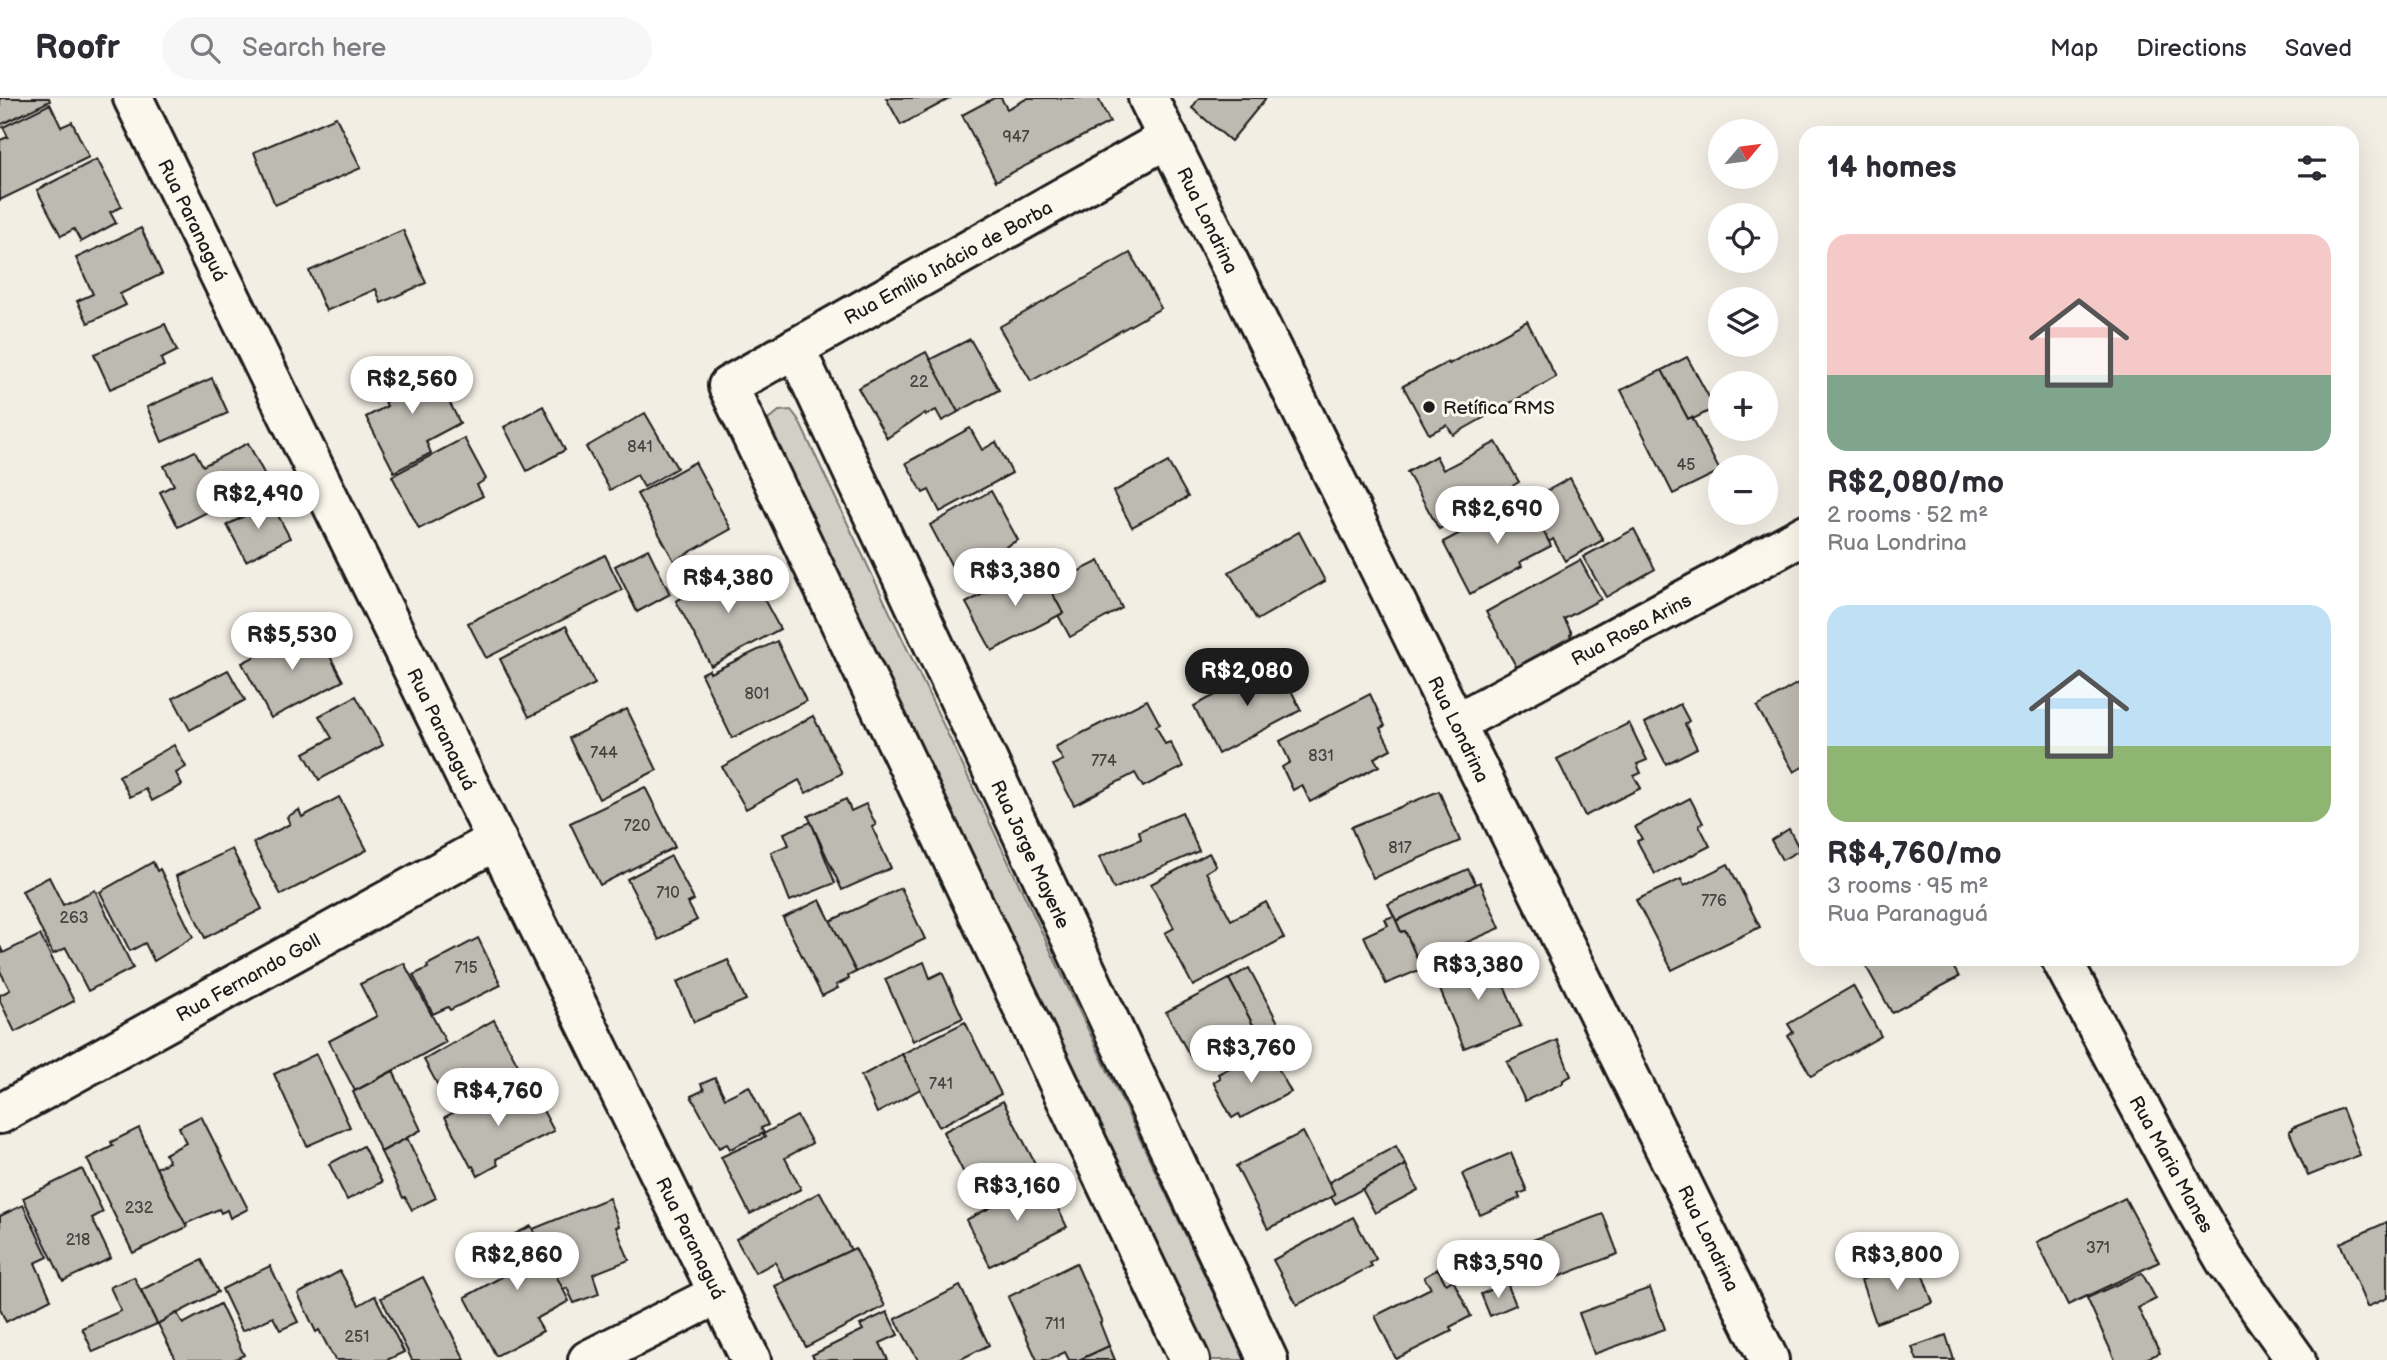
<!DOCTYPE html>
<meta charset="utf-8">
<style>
body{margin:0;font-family:"Balsamiq Sans",sans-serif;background:#f7f7f7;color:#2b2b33;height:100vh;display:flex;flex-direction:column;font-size:26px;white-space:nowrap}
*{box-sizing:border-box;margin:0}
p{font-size:23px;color:#7c7c81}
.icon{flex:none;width:38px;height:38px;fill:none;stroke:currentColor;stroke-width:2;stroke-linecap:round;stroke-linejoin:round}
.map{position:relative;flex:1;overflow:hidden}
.drawer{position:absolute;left:1799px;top:28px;width:560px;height:840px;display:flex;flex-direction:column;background:#fff;border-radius:21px;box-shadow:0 7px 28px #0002}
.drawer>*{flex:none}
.needle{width:46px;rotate:61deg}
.tools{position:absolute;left:1708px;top:21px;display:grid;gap:14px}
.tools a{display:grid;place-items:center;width:70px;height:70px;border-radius:50%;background:#fff;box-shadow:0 7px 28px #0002;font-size:35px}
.price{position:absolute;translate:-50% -60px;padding:0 16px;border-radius:24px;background:#fff;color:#222;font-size:23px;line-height:46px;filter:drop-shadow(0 2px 4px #0008)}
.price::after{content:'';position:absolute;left:50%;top:42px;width:21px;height:16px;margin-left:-10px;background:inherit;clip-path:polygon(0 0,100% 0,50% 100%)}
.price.current{background:#1c1c1c;color:#fff}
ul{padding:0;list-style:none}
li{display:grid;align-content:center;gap:14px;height:371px;padding:0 28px}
li span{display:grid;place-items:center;height:217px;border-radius:21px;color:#555}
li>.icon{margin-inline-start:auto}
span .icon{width:126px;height:126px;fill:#fffc;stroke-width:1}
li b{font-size:30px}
h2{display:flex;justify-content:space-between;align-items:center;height:84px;padding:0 28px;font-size:30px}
header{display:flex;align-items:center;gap:42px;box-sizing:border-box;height:98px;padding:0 35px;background:#fff;border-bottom:2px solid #e1e1e2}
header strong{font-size:33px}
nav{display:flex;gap:38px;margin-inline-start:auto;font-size:24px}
.search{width:490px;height:63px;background:#f7f7f7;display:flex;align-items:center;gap:18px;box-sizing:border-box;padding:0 24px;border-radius:38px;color:#7c7c81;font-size:26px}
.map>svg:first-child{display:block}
</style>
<header>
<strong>Roofr</strong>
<div class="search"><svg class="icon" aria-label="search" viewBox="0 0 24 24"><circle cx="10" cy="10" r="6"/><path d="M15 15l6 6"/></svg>Search here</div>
<nav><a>Map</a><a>Directions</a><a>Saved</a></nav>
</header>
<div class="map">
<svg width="2387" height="1262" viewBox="0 0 2387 1262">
<rect width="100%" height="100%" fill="#f2eee4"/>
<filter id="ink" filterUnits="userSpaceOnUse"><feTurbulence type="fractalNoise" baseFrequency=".0143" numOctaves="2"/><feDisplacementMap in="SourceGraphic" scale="14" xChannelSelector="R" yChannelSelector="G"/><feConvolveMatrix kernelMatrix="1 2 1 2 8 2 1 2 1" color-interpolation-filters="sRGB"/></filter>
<g filter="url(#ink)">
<path fill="#d2cfc6" stroke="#777671" stroke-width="2" d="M791,312L798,321L1245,1262H1211L769,331L768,322L779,313Z"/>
<g fill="#bdbab1" stroke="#1c1c1c" stroke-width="2">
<path d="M0,0H49L50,3L0,27Z"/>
<path d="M886,0H951L901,27Z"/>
<path d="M994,0H1001L1007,11L1028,0H1098L1110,24L996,83L962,17Z"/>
<path d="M1199,0H1266L1231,43L1192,10Z"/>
<path d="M50,6L61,29L72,24L89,59L0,102V42L8,39L3,29Z"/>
<path d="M336,19L361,70L275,107L254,54Z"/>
<path d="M97,61L122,109L110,114L116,125L81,144L74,131L61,138L37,92Z"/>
<path d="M141,130L162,176L120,196L126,207L88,225L77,203L93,196L76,160Z"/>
<path d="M403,132L426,185L381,205L376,191L326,213L309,173Z"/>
<path d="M1130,155L1161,210L1031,283L999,229Z"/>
<path d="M1527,223L1556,279L1453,337L1447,327L1429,336L1403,288L1448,264L1449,266Z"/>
<path d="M165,226L177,253L161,261L164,268L110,291L94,256Z"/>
<path d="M970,241L999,292L958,314L929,262Z"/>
<path d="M926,254L958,314L942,323L936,312L926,317L925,315L887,340L858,290Z"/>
<path d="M1687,259L1715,310L1693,321L1692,319L1688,321L1662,272Z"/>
<path d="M429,264L460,325L426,343L431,355L394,374L366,319L387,308L379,290Z"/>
<path d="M1662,272L1688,321L1692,319L1720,373L1673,396L1621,292Z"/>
<path d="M212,280L228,315L162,344L147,309Z"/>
<path d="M543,308L565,352L527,373L504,329Z"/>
<path d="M645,315L677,370L644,389L637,377L610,392L586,349Z"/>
<path d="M970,330L982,352L996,344L1012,375L940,414L929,392L923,395L906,365Z"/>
<path d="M464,340L486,381L477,387L483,398L419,431L392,378Z"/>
<path d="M1496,344L1519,384L1439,431L1407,374L1436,358L1443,372Z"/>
<path d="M248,345L268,383L178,429L160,394L174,387L164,368L195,353L203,368Z"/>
<path d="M695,364L731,431L674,463L637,396Z"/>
<path d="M1168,364L1188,399L1132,429L1113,394Z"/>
<path d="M1570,380L1603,442L1565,463L1553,441L1549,444L1527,404Z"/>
<path d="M991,393L1018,442L956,476L930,427Z"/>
<path d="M1526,400L1551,448L1520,464L1522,468L1470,496L1443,444Z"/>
<path d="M271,404L290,440L246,463L227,427Z"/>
<path d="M1634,431L1655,471L1606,499L1583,459Z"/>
<path d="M1299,434L1325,483L1257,522L1229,474Z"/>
<path d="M648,451L670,496L637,514L615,468Z"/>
<path d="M605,457L622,492L486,560L468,525Z"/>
<path d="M1580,462L1601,501L1564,521L1572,535L1570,537L1572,540L1517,570L1486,514Z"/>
<path d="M1099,463L1122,510L1070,539L1058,517L1063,515L1052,495L1067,486L1063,481Z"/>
<path d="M745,466L780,531L711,568L676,503Z"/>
<path d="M1037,467L1063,515L992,553L966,505Z"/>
<path d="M314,528L343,583L271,620L242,565Z"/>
<path d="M566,528L595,586L529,619L500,561Z"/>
<path d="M777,543L806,603L732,640L701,576L709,572L710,575Z"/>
<path d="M1277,565L1301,612L1218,656L1194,608Z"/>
<path d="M228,572L245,602L190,632L173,600Z"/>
<path d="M1798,585L1806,597V667L1794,674L1757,609Z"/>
<path d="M1370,596L1385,628L1380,630L1391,651L1374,660L1379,668L1310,704L1302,687L1293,692L1282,669L1290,664L1280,643Z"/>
<path d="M356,598L383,647L319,682L304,655L332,640L319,618Z"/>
<path d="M1147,602L1160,626L1156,628L1165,646L1170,644L1183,669L1143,689L1135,675L1074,707L1053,667L1063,662L1055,649Z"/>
<path d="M1680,606L1689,623L1685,626L1697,650L1666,666L1645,625Z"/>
<path d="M627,611L657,672L599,701L569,640Z"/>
<path d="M813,618L842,675L806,695L799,682L746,711L722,669Z"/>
<path d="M1629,625L1647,662L1637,666L1641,675L1634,678L1641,690L1585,718L1557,661Z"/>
<path d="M174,647L186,669L176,675L182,687L152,703L146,691L130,699L119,678Z"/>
<path d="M645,689L675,749L600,787L570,725Z"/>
<path d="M1439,693L1460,743L1373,780L1351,729Z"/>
<path d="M339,699L367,752L281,797L253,745L290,726L287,719L299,712L302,719Z"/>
<path d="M1690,700L1703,725L1699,727L1710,748L1655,776L1637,743L1642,741L1635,729Z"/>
<path d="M846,701L851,713L866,706L876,727L872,729L891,770L842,792L808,718Z"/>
<path d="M1182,714L1199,753L1114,791L1099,759L1141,741L1139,733Z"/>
<path d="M811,724L835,785L790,803L771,754L789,747L784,735Z"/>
<path d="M1789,731L1800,752L1782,762L1771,742Z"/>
<path d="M232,751L262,811L205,840L176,778Z"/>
<path d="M1209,755L1216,768L1206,774L1231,822L1266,804L1284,840L1193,888L1165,835L1174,830L1151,786Z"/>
<path d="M671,758L694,802L688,805L697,822L659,842L627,781Z"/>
<path d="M153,764L157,773L160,771L193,839L154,863L145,845L130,853L100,794Z"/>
<path d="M1728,766L1760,829L1672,872L1636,802L1681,781L1684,788Z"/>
<path d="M1468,771L1476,786L1396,823L1388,806Z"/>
<path d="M49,779L63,807L95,792L133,870L88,893L66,850L53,856L22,793Z"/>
<path d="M1480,784L1500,830L1419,865L1405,833L1401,834L1396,823Z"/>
<path d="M901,790L925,841L856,874L830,823Z"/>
<path d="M820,802L856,874L848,878L849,881L836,887L838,890L822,898L783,820Z"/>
<path d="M1394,818L1401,834L1405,833L1419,865L1422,864L1424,870L1386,886L1364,838L1388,827L1385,821Z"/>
<path d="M40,837L74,903L15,934L0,903V897L10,892L0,873V848L3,855Z"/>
<path d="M478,840L501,887L450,912L448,909L433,916L413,877L428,870L427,867Z"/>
<path d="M1492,858L1521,928L1464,950L1436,882Z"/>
<path d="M1862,861H1949L1959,879L1892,915Z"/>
<path d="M728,862L746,902L694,924L677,884Z"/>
<path d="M924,864L930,880L942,874L963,920L913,943L885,881Z"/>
<path d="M404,865L446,944L355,993L329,943L377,918L360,886Z"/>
<path d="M1249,870L1282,932L1252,948L1243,933L1253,927L1229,881Z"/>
<path d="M1229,881L1253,927L1191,960L1166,914Z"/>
<path d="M1853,888L1881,938L1811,978L1788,938L1793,934L1788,926Z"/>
<path d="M494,922L518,967L474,990L480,1000L453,1015L424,962Z"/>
<path d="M965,924L1001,996L939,1029L902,956Z"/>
<path d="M1557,942L1571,978L1563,982V985L1525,1003L1507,964Z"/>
<path d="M1267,950L1291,994L1241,1020L1239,1016L1232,1020L1213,984L1220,980L1218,976Z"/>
<path d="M316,956L350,1029L307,1048L274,976Z"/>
<path d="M902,956L920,991L877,1015L861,978Z"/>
<path d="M393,973L421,1032L381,1054L353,994Z"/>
<path d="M715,980L725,1000L749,988L768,1027L761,1030L764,1035L730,1051L727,1046L719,1050L691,998L704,992L701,986Z"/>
<path d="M529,986L554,1033L496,1061L498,1067L478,1078L473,1068L471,1069L445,1019L480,1000L486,1011Z"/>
<path d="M1003,1003L1041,1077L1006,1096L1001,1084L975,1097L943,1034Z"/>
<path d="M2342,1010L2360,1057L2308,1078L2289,1033L2292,1032V1030Z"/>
<path d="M201,1018L248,1111L230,1120L227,1112L221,1115L219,1111L185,1126L156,1070L169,1064L165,1056L186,1045L179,1029Z"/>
<path d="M797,1018L812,1045L785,1060L801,1091L750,1116L721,1059L765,1039L763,1036Z"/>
<path d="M139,1030L156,1070L187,1129L133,1155L87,1061L113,1048L111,1044Z"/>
<path d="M1303,1034L1335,1097L1268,1131L1236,1068Z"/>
<path d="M407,1040L436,1100L412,1112L405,1099L403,1100L381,1054Z"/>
<path d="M363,1048L382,1084L347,1102L329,1066Z"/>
<path d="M1396,1048L1406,1067L1335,1106L1331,1099L1335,1097L1329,1084Z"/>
<path d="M1511,1055L1527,1093L1518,1096L1520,1100L1480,1117L1462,1076Z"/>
<path d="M1406,1067L1418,1092L1375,1115L1362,1091Z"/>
<path d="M82,1071L103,1114L92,1120L111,1160L63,1183L23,1100Z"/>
<path d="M1044,1082L1067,1129L990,1168L966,1122Z"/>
<path d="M820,1094L851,1152L785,1183L775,1164L755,1175L736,1141Z"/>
<path d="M609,1100L619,1128L616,1129L629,1162L593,1176L599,1196L574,1205L567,1190L562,1191L533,1131Z"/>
<path d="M2125,1100L2159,1164L2068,1207L2037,1144Z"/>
<path d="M23,1107L48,1159L35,1165L51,1201L6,1224L0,1211V1118Z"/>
<path d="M1603,1116L1618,1156L1542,1185L1527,1144Z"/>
<path d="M1353,1119L1376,1161L1370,1165L1372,1168L1297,1207L1273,1162Z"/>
<path d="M2387,1124V1200L2367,1209L2340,1145Z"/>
<path d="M531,1128L569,1203L536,1221L543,1233L496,1258L465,1199L507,1176L502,1166L493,1171L482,1152Z"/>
<path d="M855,1150L885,1208L806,1249L775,1188Z"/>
<path d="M202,1162L218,1194L157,1226L141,1192Z"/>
<path d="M1917,1162L1933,1205L1876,1225L1861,1182Z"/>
<path d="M1076,1165L1102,1224L1100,1225L1109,1248L1079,1262H1069L1065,1254L1049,1262H1037L1008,1199Z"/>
<path d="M270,1168L298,1224L280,1232L273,1219L242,1233L222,1191Z"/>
<path d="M1438,1171L1446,1186L1453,1182L1471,1218L1450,1229L1452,1233L1396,1261L1375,1218L1431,1190L1424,1179Z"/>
<path d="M340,1173L359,1207L375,1198L404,1254L387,1262H335L319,1232L316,1234L298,1196Z"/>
<path d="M2142,1175L2156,1201L2138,1210L2160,1255L2143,1262H2115L2087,1200Z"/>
<path d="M134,1179L157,1226L93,1254L82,1230L121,1213L110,1189Z"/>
<path d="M423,1179L465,1262H412L381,1200Z"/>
<path d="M1507,1185L1516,1207L1490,1218L1481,1196Z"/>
<path d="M960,1188L989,1247L959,1262H918L895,1221Z"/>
<path d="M1650,1190L1665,1231L1594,1256L1579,1215Z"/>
<path d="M220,1206L244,1257L233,1262H176L158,1226L177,1215L183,1226Z"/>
<path d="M887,1214L898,1237L880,1245L888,1262H815L812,1257L863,1232L860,1227Z"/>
<path d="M1946,1237L1954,1262H1917L1912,1249Z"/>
<path d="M1109,1248L1115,1262H1079Z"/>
</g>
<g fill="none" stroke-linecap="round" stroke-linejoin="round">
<g stroke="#1c1c1c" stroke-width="44">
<g id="minor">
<path d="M133,0L751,1262"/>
<path d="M1148,0L1769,1262"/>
<path d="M1168,40L728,288L1190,1262"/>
<path d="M795,250L1268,1262"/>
<path d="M1456,625L1806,436"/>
<path d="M2061,861L2190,1102L2225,1162L2296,1262"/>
<path d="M0,1016L497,742"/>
<path d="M588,1262L718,1196"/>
</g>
</g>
<use href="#minor" stroke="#fbf7ec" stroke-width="38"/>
</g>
</g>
<circle fill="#1c1c1c" stroke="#fbf7ec" stroke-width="2.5" cx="1429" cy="309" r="7"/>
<g text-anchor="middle" stroke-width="6" stroke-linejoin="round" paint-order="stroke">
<g font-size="16" fill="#444441">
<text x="1016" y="44">947</text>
<text x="919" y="289">22</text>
<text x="640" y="354">841</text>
<text x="1686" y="372">45</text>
<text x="757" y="601">801</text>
<text x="604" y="660">744</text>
<text x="1321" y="663">831</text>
<text x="1104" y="668">774</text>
<text x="637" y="733">720</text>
<text x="1400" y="755">817</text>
<text x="668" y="800">710</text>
<text x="1714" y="808">776</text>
<text x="74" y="825">263</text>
<text x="466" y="875">715</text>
<text x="941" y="991">741</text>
<text x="139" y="1115">232</text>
<text x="78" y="1147">218</text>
<text x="2098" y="1155">371</text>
<text x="1055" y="1231">711</text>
<text x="357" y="1244">251</text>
</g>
<g font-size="19" fill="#1c1c1c" stroke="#fbf7ec">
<text transform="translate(193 122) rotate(64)" y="7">Rua Paranaguá</text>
<text transform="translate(1208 122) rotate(64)" y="7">Rua Londrina</text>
<text transform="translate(948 164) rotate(-29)" y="7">Rua Emílio Inácio de Borba</text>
<text transform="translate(1631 531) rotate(-28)" y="7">Rua Rosa Arins</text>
<text transform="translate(442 631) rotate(64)" y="7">Rua Paranaguá</text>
<text transform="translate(1459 631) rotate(64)" y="7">Rua Londrina</text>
<text transform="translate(1031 756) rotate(65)" y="7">Rua Jorge Mayerle</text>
<text transform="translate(248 879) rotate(-29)" y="7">Rua Fernando Goll</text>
<text transform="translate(2172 1066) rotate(61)" y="7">Rua Maria Manes</text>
<text transform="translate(691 1140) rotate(64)" y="7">Rua Paranaguá</text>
<text transform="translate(1709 1140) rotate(64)" y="7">Rua Londrina</text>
</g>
<g font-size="19" fill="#1c1c1c" stroke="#fbf7ec" text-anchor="start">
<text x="1443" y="316">Retífica RMS</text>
</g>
</g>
</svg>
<div class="tools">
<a><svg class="needle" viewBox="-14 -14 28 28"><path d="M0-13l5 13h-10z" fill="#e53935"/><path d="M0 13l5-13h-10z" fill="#7c7c81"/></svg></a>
<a><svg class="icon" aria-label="locate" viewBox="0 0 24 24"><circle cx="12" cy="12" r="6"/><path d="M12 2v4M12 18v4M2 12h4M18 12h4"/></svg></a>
<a><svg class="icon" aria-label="layers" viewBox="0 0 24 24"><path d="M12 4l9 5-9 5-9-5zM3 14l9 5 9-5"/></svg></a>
<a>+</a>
<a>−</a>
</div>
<b class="price" style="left:412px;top:318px">R$2,560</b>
<b class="price" style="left:258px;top:433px">R$2,490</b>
<b class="price" style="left:1497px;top:448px">R$2,690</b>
<b class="price" style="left:1015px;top:510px">R$3,380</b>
<b class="price" style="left:728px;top:517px">R$4,380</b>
<b class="price" style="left:292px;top:574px">R$5,530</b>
<b class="price current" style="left:1247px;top:610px">R$2,080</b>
<b class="price" style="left:1478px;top:904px">R$3,380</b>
<b class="price" style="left:1251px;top:987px">R$3,760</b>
<b class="price" style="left:498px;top:1030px">R$4,760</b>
<b class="price" style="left:1017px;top:1125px">R$3,160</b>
<b class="price" style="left:517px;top:1194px">R$2,860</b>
<b class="price" style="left:1897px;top:1194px">R$3,800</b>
<b class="price" style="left:1498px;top:1202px">R$3,590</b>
<section class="drawer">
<h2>14 homes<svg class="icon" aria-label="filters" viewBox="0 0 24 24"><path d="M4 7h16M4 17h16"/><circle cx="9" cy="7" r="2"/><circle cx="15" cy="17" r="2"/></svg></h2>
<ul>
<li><span style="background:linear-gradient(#f6c9c9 65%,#7fa58c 0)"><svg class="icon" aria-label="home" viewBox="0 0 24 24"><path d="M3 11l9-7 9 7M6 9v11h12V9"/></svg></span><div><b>R$2,080/mo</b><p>2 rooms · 52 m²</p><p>Rua Londrina</p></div></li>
<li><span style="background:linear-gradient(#bfe0f5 65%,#8fb573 0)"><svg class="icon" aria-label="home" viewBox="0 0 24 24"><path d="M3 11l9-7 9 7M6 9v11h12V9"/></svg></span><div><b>R$4,760/mo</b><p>3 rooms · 95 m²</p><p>Rua Paranaguá</p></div></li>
</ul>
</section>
</div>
